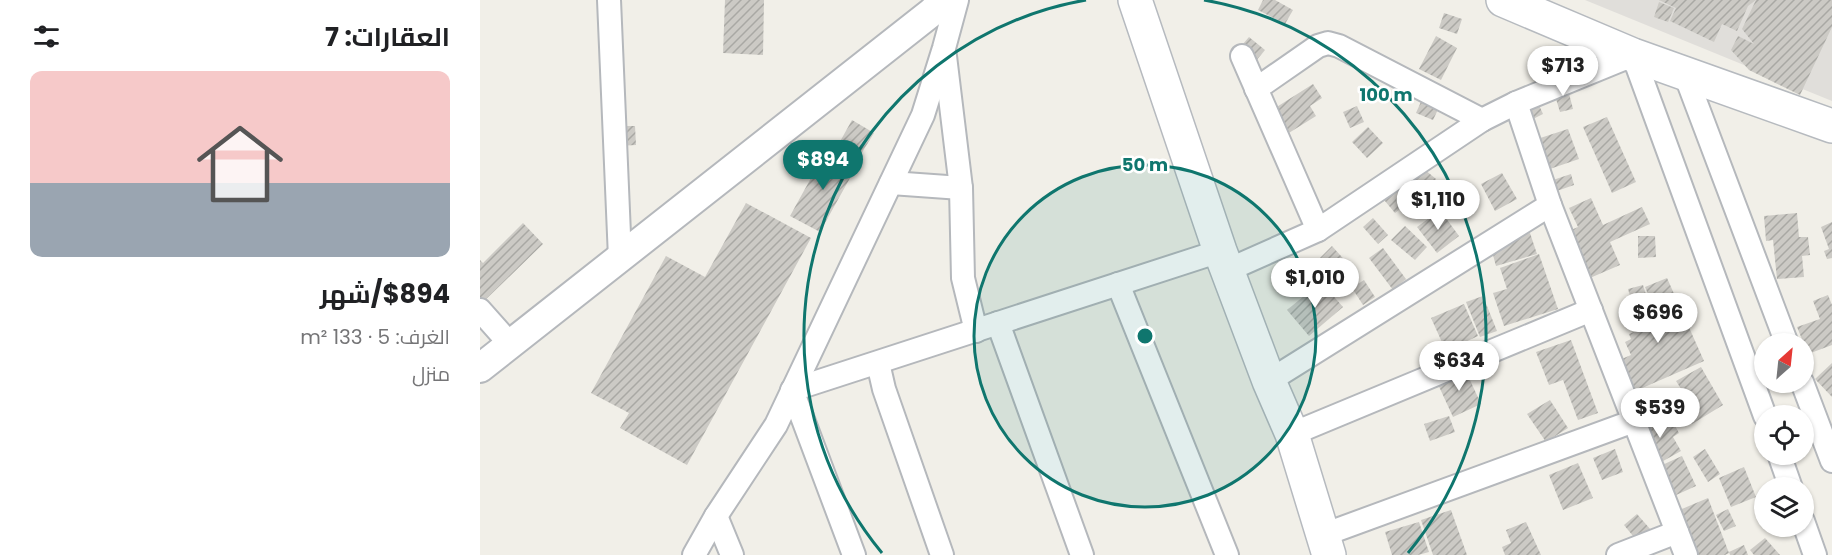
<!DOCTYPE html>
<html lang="ar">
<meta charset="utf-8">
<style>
body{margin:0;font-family:Poppins,Cairo,sans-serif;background:#f6f6f6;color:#202124;direction:rtl;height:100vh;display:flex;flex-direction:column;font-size:22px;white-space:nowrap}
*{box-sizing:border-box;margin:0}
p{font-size:20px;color:#757577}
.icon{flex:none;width:33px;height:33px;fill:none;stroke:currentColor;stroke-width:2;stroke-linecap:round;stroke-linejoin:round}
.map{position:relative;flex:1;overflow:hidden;direction:ltr}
.sheet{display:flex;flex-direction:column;background:#fff;width:480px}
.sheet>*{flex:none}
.needle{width:39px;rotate:27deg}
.tools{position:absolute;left:1274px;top:333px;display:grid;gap:12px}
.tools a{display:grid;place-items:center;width:60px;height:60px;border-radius:50%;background:#fff;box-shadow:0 2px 4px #0004;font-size:30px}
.price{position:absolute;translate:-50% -51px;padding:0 14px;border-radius:21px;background:#fff;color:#222;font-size:20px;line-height:39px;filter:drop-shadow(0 2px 3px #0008)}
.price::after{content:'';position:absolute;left:50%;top:36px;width:18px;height:14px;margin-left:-9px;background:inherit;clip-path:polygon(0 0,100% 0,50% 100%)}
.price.selected{background:#0f766e;color:#fff}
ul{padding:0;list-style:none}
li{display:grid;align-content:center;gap:12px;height:318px;padding:0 30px}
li+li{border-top:2px solid #e0e0e0}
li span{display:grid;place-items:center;height:186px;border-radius:12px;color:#555}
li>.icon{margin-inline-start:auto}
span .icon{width:108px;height:108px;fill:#fffc;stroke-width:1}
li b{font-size:26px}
h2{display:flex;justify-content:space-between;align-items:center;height:72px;padding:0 30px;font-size:26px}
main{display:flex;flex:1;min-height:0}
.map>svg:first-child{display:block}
</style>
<main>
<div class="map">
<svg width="1352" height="555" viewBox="0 0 1352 555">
<defs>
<pattern id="building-hatch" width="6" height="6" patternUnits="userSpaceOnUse" patternTransform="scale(1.5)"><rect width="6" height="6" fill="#cccac5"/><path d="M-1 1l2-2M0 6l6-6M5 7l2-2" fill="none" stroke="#a9a8a4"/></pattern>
</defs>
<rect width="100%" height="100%" fill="#f1efe8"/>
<path fill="#e0deda" d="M1105,0H1352V101Z"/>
<g fill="url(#building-hatch)">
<path d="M245,0H284L283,55L243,53Z"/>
<path d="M783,0H795L813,10L805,24L778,10Z"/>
<path d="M1179,0H1276L1268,6L1257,31L1242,24L1234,42L1190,21L1196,8L1198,9Z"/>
<path d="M1276,0H1352V27L1320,95L1269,70L1251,50L1258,36L1274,44L1262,29Z"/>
<path d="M1179,2L1194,8L1188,22L1174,17Z"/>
<path d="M964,13L982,19L977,34L959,28Z"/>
<path d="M956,36L977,48L961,80L939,69Z"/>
<path d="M769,37L785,50L766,73L750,59Z"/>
<path d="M1086,82L1093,109L1080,112L1072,86Z"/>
<path d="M833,84L842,98L830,106L836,116L796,141L781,117Z"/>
<path d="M1054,94L1063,114L1049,121L1039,100Z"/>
<path d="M944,95L961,103L953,120L936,113Z"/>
<path d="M877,106L884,122L870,128L863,112Z"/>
<path d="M1127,117L1156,182L1132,193L1103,127Z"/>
<path d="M372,120L394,133L378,159L357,147Z"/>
<path d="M136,126H155L156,145L137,146Z"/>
<path d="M888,127L903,143L887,158L872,142Z"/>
<path d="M1088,129L1099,159L1061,172L1051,141Z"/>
<path d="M347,149L368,161L366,164L375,169L340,232L310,216Z"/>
<path d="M932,159L956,179L936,202L912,182Z"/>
<path d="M1022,173L1037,199L1015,211L1001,184Z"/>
<path d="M1091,174L1094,185L1071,193L1067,182Z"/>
<path d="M912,184L928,203L915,213L899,194Z"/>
<path d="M1111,198L1123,225L1162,207L1170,224L1130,242L1140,265L1103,281L1082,234L1098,227L1089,208Z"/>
<path d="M266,203L331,238L207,465L140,428L149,413L111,393L186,256L225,277Z"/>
<path d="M960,210L979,236L957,253L937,227Z"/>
<path d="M1317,213L1319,237H1328L1330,255L1322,256L1324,277L1297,279L1293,240L1286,241L1284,216Z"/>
<path d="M893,218L908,235L898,244L883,227Z"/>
<path d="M1352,222V258L1347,259L1344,251L1349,249L1341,227Z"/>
<path d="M43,223L63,244L0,305V260L3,263Z"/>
<path d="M925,226L947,247L935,260L911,240Z"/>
<path d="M1050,233L1057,254L1016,266L1010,244Z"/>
<path d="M1158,236H1175L1176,257L1158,258Z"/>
<path d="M852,246L869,265L856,276L840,258Z"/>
<path d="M903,248L926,279L913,290L889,258Z"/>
<path d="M1059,254L1078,309L1024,326L1013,293L1027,289L1020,268Z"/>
<path d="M1187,278L1224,361L1144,396L1130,364L1151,355L1145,342L1151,339L1149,334L1163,328L1160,320L1176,313L1165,287Z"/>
<path d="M884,280L895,297L883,305L872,288Z"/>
<path d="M841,282L863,307L829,336L807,310Z"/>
<path d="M1163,285L1172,314L1157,319L1148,289Z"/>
<path d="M1348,295L1352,305V345L1328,354L1317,327L1340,319L1333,301Z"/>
<path d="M1003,296L1017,331L1000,337L986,302Z"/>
<path d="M984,304L998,336L966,351L951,318Z"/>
<path d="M1091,340L1118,413L1098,420L1083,380L1069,385L1056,352Z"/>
<path d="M1352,363V397L1335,379Z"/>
<path d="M984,367L1001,404L973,417L956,380Z"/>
<path d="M1221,367L1243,405L1212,424L1195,396L1203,392L1196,381Z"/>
<path d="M1070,400L1088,428L1066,442L1047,414Z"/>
<path d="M1188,413L1199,433L1193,437L1201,451L1176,465L1156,431Z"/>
<path d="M969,416L975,432L950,441L944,424Z"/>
<path d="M1135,449L1143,472L1122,480L1113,458Z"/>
<path d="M1225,449L1240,474L1228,482L1213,457Z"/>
<path d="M1202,456L1216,486L1194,496L1180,466Z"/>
<path d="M1098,463L1113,498L1083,510L1069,475Z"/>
<path d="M1264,467L1276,497L1251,507L1239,478Z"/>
<path d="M1228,498L1249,553L1245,555H1207L1190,514Z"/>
<path d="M1248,509L1256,526L1244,531L1236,515Z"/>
<path d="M971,510L987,555H953L941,520Z"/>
<path d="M1157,514L1171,530L1157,541L1144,525Z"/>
<path d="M939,522L949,552L938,555H912L905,532Z"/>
<path d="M1046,522L1061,555H1025L1022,547L1031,543L1026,530Z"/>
<path d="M1285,538L1300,555H1274L1270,550Z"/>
<path d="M1264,545L1268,555H1250L1249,552Z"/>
</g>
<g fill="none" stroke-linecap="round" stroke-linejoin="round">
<g stroke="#b5b8bc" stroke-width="26">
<g id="minor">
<path d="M129,0L140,258"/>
<path d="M465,56L481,188L483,278L496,331"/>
<path d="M762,56L838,230"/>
<path d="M1205,74L1307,344"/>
<path d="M776,89L838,46L848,43L859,46L1002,120"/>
<path d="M1036,103L1070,205L1206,555"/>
<path d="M411,183L481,188"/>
<path d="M748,270L838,230L1002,120L1036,103L1153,55L1285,416"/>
<path d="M638,284L747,555"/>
<path d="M0,310L30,344"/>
<path d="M518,323L602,555"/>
<path d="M398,363L404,389L462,555"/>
<path d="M789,381L1070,205"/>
<path d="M1322,382L1352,461"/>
<path d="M812,434L1111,310"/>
<path d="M1299,454L1311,488"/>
<path d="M236,516L252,555"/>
<path d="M1323,521L1335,555"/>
<path d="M843,535L1154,421"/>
<path d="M214,555L236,516L296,425L443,115L464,48L477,0"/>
<path d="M374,555L312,390L740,251"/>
<path d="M1138,555L1197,532"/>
</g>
</g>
<g stroke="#b5b8bc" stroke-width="32">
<path id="tertiary" d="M0,368L452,12L464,0"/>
</g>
<g stroke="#b6babf" stroke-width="36">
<g id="secondary">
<path d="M655,0L740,251L789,381L812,434L849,555"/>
<path d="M1023,0L1153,55L1352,126"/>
</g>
</g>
<use href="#minor" stroke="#fff" stroke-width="22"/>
<use href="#tertiary" stroke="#fff" stroke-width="28"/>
<use href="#secondary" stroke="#fff" stroke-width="33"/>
</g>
<circle cx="665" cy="336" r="171" fill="#0f766e" fill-opacity=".12"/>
<g fill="none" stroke="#0f766e" stroke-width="3">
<circle cx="665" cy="336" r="171"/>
<path d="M402 553A341 341 0 0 1 606 0M724 0A341 341 0 0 1 928 553"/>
</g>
<circle cx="665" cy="336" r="9" fill="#0f766e" stroke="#fff" stroke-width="3"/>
<g font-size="18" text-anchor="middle" font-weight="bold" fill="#0f766e" stroke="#fff" stroke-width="5" stroke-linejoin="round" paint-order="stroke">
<text x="906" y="101">100 m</text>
<text x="665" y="171">50 m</text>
</g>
</svg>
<div class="tools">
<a><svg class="needle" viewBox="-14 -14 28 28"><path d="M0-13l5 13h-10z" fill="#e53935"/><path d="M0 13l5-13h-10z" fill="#757577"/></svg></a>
<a><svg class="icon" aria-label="locate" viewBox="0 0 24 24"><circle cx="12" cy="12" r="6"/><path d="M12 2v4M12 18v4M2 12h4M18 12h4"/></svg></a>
<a><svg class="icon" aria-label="layers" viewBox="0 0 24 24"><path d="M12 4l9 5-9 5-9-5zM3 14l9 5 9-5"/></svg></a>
</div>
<b class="price" style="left:1083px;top:97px">$713</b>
<b class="price selected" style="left:343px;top:191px">$894</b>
<b class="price" style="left:958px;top:231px">$1,110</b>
<b class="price" style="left:835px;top:309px">$1,010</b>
<b class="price" style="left:1178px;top:344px">$696</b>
<b class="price" style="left:979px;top:392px">$634</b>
<b class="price" style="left:1180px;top:439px">$539</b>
</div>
<section class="sheet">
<h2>العقارات: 7<svg class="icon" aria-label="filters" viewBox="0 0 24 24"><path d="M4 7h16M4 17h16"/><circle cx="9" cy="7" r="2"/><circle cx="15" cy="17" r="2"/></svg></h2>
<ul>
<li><span style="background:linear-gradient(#f6c9c9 60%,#9aa5b1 0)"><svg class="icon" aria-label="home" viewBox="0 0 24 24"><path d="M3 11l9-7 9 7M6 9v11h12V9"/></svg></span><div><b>$894/شهر</b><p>الغرف: 5 · 133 m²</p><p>منزل</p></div></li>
</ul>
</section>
</main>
